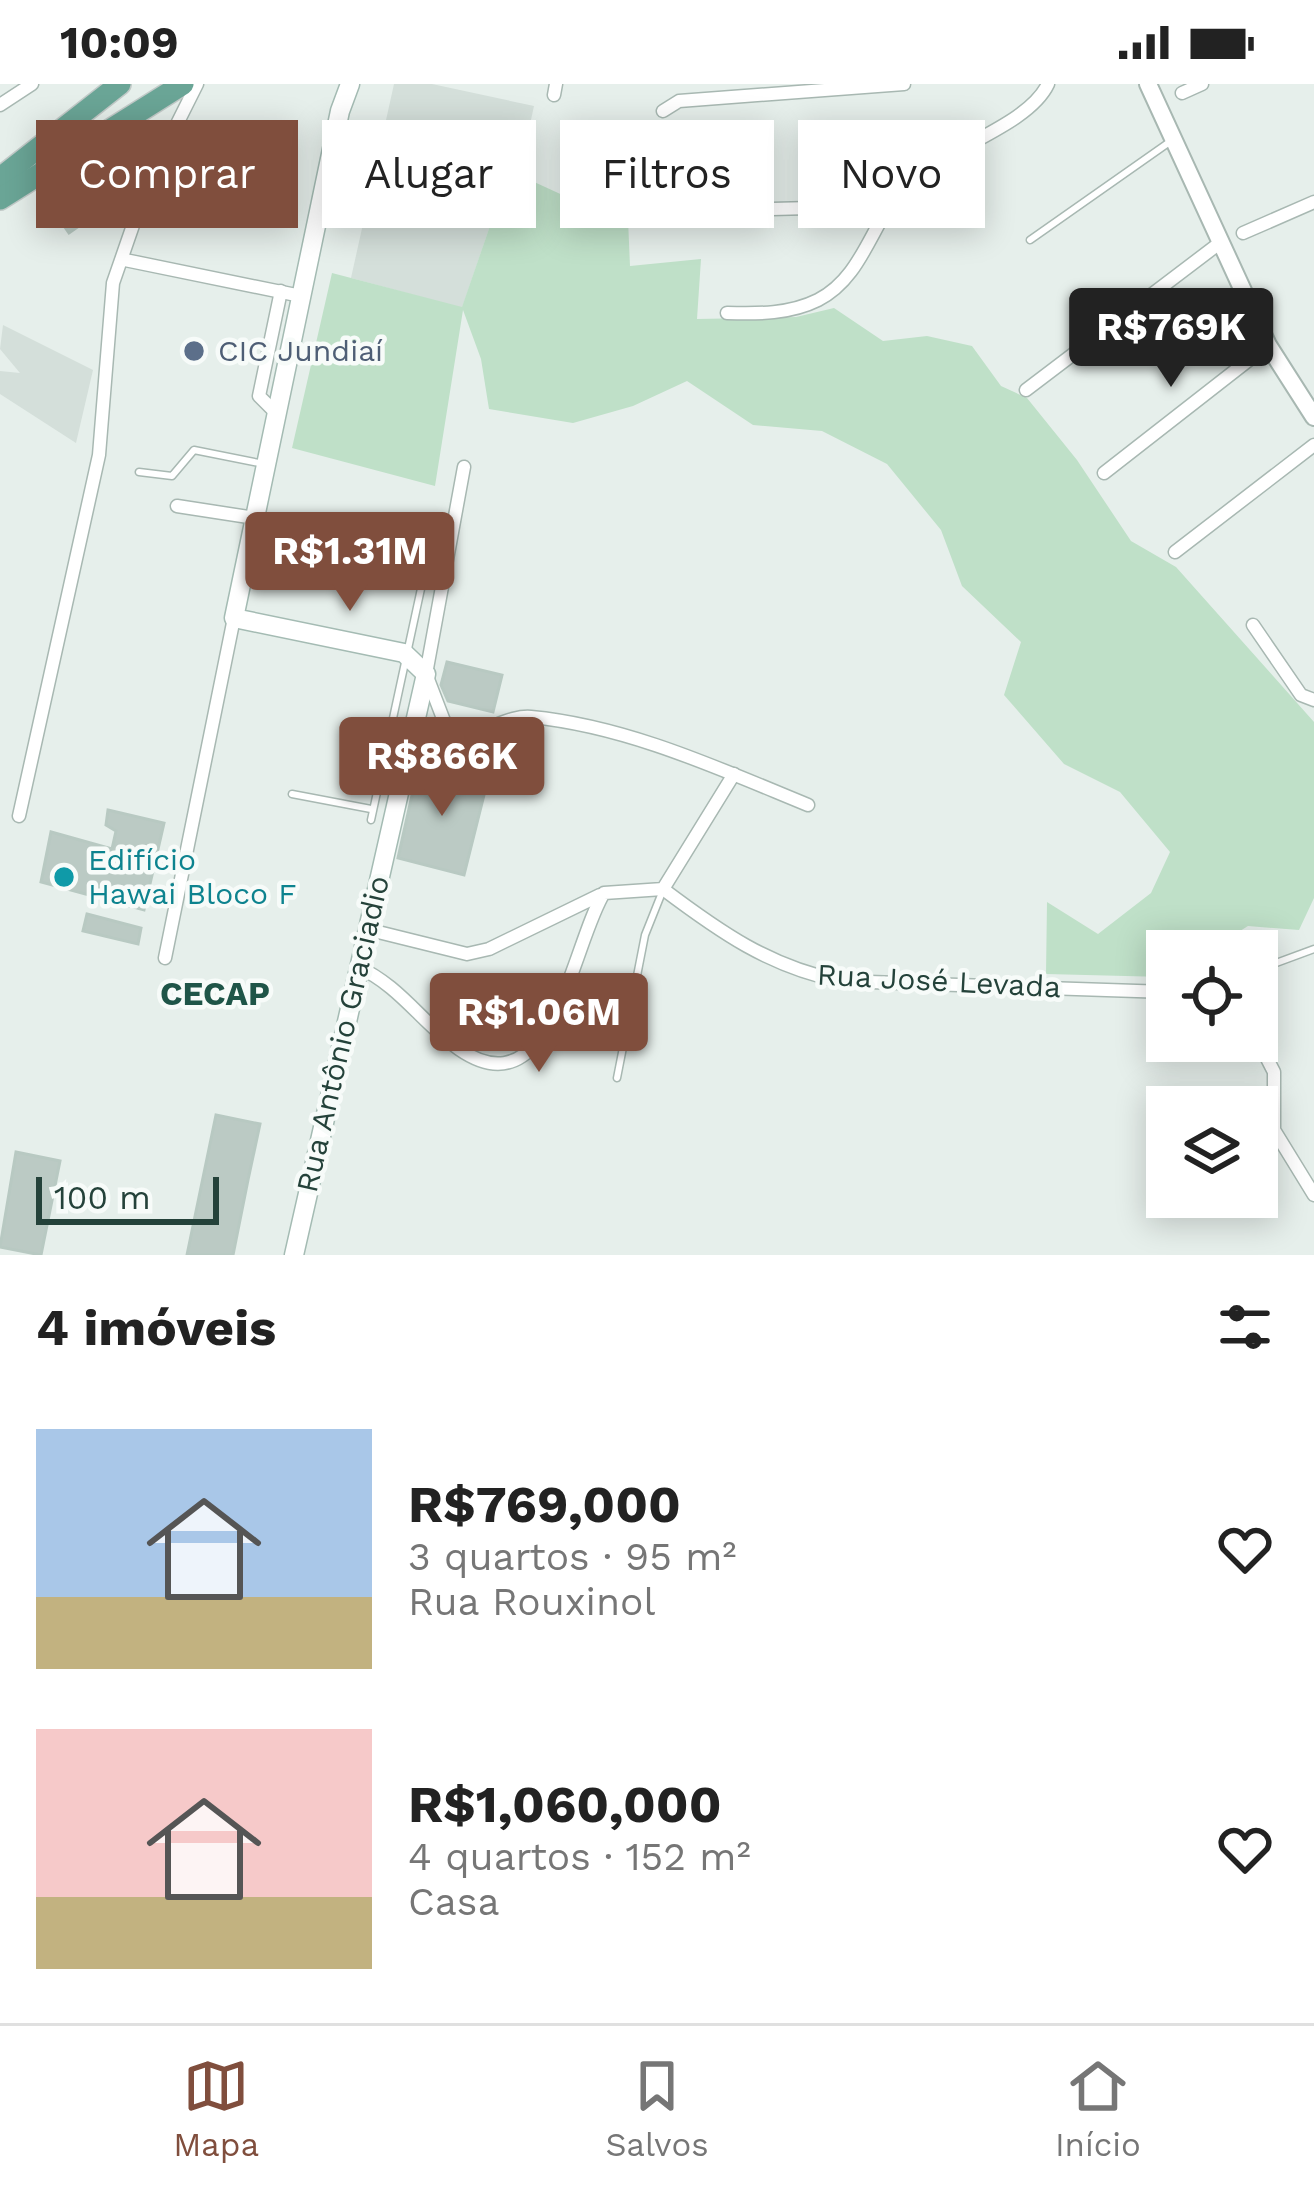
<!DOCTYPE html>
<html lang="pt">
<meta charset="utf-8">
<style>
body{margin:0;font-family:"Work Sans",sans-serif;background:#f2f2f2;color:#222;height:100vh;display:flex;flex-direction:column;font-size:45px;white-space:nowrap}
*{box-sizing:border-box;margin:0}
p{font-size:39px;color:#767676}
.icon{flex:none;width:66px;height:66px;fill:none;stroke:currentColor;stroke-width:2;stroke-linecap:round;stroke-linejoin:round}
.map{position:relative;height:1171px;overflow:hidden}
.details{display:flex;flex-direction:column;background:#fff;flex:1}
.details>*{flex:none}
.banner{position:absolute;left:36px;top:36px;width:1242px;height:108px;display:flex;gap:24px}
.buttons{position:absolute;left:1146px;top:846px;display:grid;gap:24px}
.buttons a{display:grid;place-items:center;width:132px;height:132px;border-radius:0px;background:#fff;box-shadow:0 6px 30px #0003;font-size:60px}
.scale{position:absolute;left:36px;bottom:30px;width:183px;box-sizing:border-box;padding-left:12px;border:6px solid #24423a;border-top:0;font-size:33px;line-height:42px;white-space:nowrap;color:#24423a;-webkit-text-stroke:9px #f7fbf9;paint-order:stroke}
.price{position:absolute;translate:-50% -102px;padding:0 27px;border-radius:12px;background:#804e3d;color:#fff;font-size:39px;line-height:78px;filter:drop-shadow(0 3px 6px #0008)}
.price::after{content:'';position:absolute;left:50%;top:72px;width:36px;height:27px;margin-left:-18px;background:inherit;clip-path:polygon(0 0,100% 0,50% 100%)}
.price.active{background:#222;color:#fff}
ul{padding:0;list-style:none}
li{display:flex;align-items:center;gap:36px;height:300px;padding:0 36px}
li span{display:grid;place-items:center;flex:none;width:336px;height:240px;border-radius:0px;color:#555}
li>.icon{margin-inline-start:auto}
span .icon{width:144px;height:144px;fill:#fffc;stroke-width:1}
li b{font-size:51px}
h2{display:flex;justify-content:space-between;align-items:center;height:144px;padding:0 36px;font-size:51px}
.tag{padding:0 42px;border-radius:0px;background:#fff;box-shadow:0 6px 30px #0003;font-size:42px;line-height:108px}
.tag.active{background:#804e3d;color:#fff}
.status{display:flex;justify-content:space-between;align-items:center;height:84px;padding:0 60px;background:#fff;direction:ltr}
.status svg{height:33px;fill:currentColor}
.menu{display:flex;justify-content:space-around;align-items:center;height:168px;border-top:3px solid #e0e0e0;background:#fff;font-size:33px;color:#767676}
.menu a{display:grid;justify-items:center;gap:6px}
.menu .active{color:#804e3d}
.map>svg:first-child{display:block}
</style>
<div class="status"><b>10:09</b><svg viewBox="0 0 49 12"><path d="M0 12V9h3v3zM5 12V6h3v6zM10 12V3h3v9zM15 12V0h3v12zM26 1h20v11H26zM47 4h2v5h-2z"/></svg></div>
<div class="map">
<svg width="1314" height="1171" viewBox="0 0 1314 1171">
<rect width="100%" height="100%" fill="#e6efeb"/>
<g fill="#d4dfda">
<path d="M394,0H432L534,22L519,91L502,107L462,224L351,194Z"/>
<path d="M3,241L93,286L76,359L0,310V287L20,289L0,265Z"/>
</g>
<path fill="#bfe0c8" d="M519,91L606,131L628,135L630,182L701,175L697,235L796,233L834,224L883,257L927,252L972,262L1001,302L1027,314L1077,376L1131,457L1176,483L1314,638V814L1299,846L1248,842L1208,867H1167L1165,893L1046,890L1047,818L1098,850L1151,809L1170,768L1120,708L1064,680L1004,611L1021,558L962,502L941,446L887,380L822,347L753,341L687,297L633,322L573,339L489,325L481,275L463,226L435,402L292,364L332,189L462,223L502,107Z"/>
<g fill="#bbcac4" stroke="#b8c9c2" stroke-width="3">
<path d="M80,101L99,128L69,149L48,119Z"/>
<path d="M447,578L502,591L493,628L448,617L441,601Z"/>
<path d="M419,680L488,695L464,791L398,774Z"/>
<path d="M108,726L164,739L144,826L41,798L51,748L112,765L116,747L106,741Z"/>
<path d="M87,830L141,844L138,860L83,847Z"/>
<path d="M216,1031L260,1040L248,1096L233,1171H187Z"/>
<path d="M16,1068L60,1077L41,1171L0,1163Z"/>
</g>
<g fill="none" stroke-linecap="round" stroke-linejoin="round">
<g stroke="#a8b8b2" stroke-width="9">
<g id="service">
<path d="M1030,156L1171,57"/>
<path d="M139,388L172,392L194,366L264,380"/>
<path d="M292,710L371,725"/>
<path d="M371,736L430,463"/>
<path d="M1257,886L1314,865"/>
<path d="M617,994L645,851L663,806"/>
</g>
</g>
<g stroke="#a8b8b2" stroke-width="15">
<g id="minor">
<path d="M1182,9L1202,0"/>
<path d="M554,11L556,0"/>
<path d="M0,21L32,0"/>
<path d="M663,27L679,17L904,0"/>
<path d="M647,128L889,122"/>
<path d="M1243,149L1314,118"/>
<path d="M125,176L301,212"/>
<path d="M727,229C758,230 790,230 818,216C865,192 872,134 907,100C945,64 1028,42 1048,0"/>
<path d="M1026,306L1221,158"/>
<path d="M277,330L259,312L281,207"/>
<path d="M464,383L426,590L444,637L460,650C488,649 508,631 531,633C627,642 720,685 808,721"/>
<path d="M1104,389L1268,261"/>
<path d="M177,422L255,434"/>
<path d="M1175,468L1314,361"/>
<path d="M1253,541L1301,611L1314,616"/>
<path d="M19,732L99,371L113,199L148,98L197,0"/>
<path d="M663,805C720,848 770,883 840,897L1167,908"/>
<path d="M366,845L467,870L489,865L600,811"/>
<path d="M165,874L234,534"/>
<path d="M358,883C399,901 423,940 459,965C553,1030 572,859 604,809L663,805L734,690"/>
<path d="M1257,955L1274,988V1046L1314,1111"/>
</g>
</g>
<g stroke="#a8b8b2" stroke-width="20">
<path id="tertiary" d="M1148,0L1268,261L1314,333"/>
</g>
<g stroke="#a4bbb3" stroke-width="21">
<path id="secondary" d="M294,1171L426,590L404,569L234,534L340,27L350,0"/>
</g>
<g stroke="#c2cac8" stroke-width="24">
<g id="primary">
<path d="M0,94L120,0"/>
<path d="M0,115L183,0"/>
</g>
</g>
<use href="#service" stroke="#fff" stroke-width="6"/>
<use href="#minor" stroke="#fff" stroke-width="12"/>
<use href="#tertiary" stroke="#fff" stroke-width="16"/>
<use href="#secondary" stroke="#fff" stroke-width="18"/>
<use href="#primary" stroke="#6aa596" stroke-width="21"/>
</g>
<circle fill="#5c6f8a" stroke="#f7fbf9" stroke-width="4.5" cx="194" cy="267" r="12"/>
<circle fill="#0f9aa8" stroke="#f7fbf9" stroke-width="4.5" cx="64" cy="793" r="12"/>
<g text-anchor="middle" stroke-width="9" stroke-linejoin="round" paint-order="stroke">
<g font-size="30" fill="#4e5e75" stroke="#f7fbf9" text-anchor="start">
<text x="218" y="277">CIC Jundiaí</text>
</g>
<g font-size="30" fill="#0d838f" stroke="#f7fbf9" text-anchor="start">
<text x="88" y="786">Edifício<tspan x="88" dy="34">Hawai Bloco F</tspan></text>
</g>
<g font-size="30" fill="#24423a" stroke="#f7fbf9">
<text transform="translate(939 897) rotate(3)" y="10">Rua José Levada</text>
<text transform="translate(343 950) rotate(-77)" y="10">Rua Antônio Graciadio</text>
</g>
<g font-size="33" font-weight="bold" fill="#1f5548" stroke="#f7fbf9">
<text x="215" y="921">CECAP</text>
</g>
</g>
</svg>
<div class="buttons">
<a><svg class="icon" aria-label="locate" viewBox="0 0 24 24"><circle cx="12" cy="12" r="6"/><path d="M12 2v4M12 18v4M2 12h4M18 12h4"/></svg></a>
<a><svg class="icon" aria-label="layers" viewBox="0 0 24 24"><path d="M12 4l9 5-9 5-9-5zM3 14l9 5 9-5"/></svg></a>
</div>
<div class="scale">100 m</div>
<b class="price active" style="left:1171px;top:306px">R$769K</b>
<b class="price" style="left:350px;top:530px">R$1.31M</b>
<b class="price" style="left:442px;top:735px">R$866K</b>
<b class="price" style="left:539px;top:991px">R$1.06M</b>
<div class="banner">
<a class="tag active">Comprar</a>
<a class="tag">Alugar</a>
<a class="tag">Filtros</a>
<a class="tag">Novo</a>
</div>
</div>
<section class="details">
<h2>4 imóveis<svg class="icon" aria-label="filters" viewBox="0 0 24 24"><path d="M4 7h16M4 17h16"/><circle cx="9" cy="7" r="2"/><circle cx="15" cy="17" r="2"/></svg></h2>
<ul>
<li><span style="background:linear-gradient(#a9c7e8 70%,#c2b280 0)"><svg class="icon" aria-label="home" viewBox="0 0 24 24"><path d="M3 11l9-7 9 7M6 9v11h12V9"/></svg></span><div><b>R$769,000</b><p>3 quartos · 95 m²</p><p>Rua Rouxinol</p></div><svg class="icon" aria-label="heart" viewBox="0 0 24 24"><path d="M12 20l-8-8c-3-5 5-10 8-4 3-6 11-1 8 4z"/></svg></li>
<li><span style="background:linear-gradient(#f6c9c9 70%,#c2b280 0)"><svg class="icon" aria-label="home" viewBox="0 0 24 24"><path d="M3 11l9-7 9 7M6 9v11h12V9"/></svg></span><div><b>R$1,060,000</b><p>4 quartos · 152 m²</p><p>Casa</p></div><svg class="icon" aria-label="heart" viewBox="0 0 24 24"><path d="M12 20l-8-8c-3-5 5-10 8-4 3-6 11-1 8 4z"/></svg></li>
</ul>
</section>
<nav class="menu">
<a class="active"><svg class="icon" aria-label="map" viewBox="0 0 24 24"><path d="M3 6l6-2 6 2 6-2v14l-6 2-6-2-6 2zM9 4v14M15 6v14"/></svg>Mapa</a>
<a><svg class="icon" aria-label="saved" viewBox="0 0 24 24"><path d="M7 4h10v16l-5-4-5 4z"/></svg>Salvos</a>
<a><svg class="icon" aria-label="home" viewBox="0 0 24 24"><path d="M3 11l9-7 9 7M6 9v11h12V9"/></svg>Início</a>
</nav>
